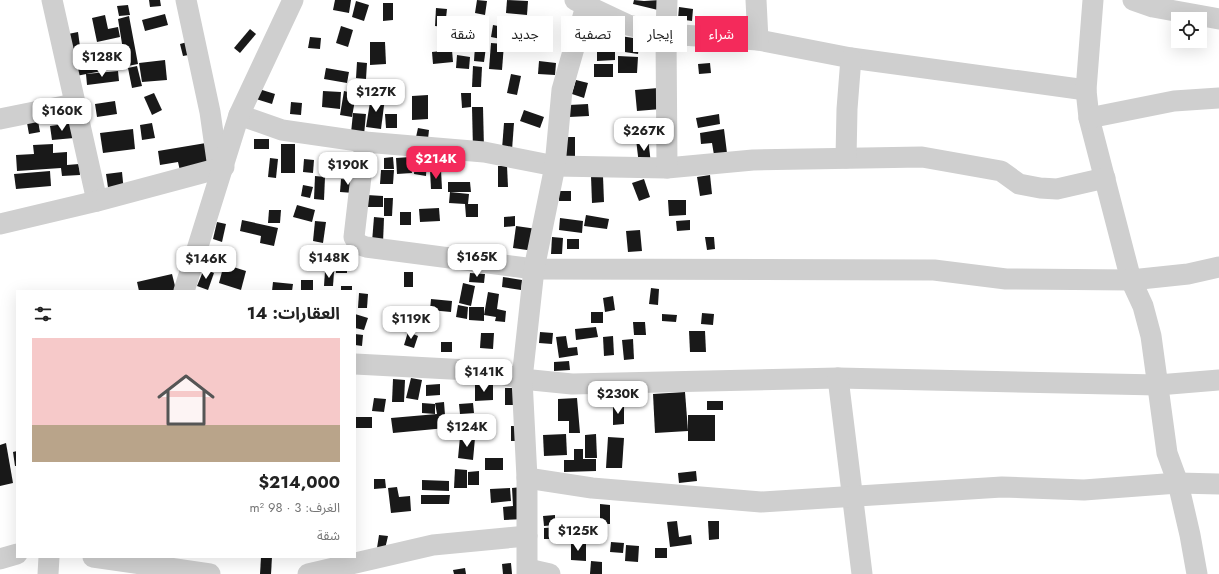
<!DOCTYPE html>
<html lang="ar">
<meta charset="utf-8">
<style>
body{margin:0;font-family:Jost,"Noto Sans Arabic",sans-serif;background:#f2f2f2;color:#222;direction:rtl;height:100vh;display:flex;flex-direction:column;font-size:15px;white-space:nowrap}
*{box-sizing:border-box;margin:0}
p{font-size:13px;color:#767676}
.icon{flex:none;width:22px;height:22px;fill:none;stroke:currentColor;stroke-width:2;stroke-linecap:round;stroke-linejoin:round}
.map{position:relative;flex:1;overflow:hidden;direction:ltr}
.side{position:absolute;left:16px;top:290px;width:340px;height:268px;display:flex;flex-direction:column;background:#fff;border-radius:0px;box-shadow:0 4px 16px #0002;direction:rtl}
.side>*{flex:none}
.top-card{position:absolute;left:368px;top:16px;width:380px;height:36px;direction:rtl;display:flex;gap:8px}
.tools{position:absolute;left:1171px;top:12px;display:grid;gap:8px}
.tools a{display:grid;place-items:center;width:36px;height:36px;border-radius:0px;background:#fff;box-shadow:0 4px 16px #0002;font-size:20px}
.price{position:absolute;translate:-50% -34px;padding:0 9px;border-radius:8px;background:#fff;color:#222;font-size:13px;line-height:26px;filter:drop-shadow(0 1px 2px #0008)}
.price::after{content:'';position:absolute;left:50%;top:24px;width:12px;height:9px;margin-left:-6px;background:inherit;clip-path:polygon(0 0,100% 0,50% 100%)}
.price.current{background:#f42a5b;color:#fff}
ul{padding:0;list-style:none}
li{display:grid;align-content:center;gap:8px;height:212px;padding:0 16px}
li+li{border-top:1px solid #e0e0e0}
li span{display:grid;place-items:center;height:124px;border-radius:0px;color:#555}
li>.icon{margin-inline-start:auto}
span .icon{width:72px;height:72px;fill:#fffc;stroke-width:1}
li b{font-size:17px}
h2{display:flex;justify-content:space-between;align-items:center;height:48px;padding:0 16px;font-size:17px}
.pill{padding:0 14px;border-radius:0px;background:#fff;box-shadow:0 4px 16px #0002;font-size:14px;line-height:36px}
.pill.current{background:#f42a5b;color:#fff}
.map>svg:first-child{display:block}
</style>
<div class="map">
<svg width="1219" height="574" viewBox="0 0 1219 574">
<rect width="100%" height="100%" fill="#fff"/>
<g fill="#191919">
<path d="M149,0H160L161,6L150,7Z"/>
<path d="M335,0H351L349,13L333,10Z"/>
<path d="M477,0L487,1L485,15L475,13Z"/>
<path d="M507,0L528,1L527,15L506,13Z"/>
<path d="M634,0L644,1L660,0L658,10L633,4Z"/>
<path d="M356,1L369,5L364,21L352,17Z"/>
<path d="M383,3H393V20L383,21Z"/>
<path d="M128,5L130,15L119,16L117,6Z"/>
<path d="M679,7L693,9L692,21L678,19Z"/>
<path d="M436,8L447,9L445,27L435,26Z"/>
<path d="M165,14L168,25L145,31L142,20Z"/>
<path d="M105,15L108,29L118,27L120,37L97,42L92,18Z"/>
<path d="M129,16L138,64L76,76L74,65L124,56L118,19Z"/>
<path d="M594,21L605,25L597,48H615V60L597,61V48V50L585,46Z"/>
<path d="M514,22H525L523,47L512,46Z"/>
<path d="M493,25L503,27L501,39L491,37Z"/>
<path d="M341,26L353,30L348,47L336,43Z"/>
<path d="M250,29L256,34L240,53L234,48Z"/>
<path d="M78,32L81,54L66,57L63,35Z"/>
<path d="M620,36L640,39L638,54L618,51Z"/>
<path d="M310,37L321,38L320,49L308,48Z"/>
<path d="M191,41L194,54L183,56L180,44Z"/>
<path d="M370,42H385L386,64L370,65Z"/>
<path d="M491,43L504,44L502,70L489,69Z"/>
<path d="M475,46L486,47L484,62L474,61Z"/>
<path d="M452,50L453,62L433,64L432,52Z"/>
<path d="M457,55L470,57L469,69L456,68Z"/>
<path d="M618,56L638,57L637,73H618Z"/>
<path d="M165,60L167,80L142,82L139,63Z"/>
<path d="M539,61L556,63L555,75L538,74Z"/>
<path d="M357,62L367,63L366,79L356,78Z"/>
<path d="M710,63L711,73L699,74L698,64Z"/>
<rect x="594" y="64" width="19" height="13"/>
<path d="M137,66L142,86L132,88L128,68Z"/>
<path d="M473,66L482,67L481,87H472Z"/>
<path d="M326,68L349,72L347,83L324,79Z"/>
<path d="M118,71L119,81L87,85L86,74Z"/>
<path d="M511,74L521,76L517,95L507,93Z"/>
<path d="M576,80L588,83L584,98L572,94Z"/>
<path d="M391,81H402L401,93L391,92Z"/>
<path d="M658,88L661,109L637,111L635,90Z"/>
<path d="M259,89L275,94L272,104L256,99Z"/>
<path d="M323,91L341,92L340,109L322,107Z"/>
<path d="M344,91L356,94L352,117L340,115Z"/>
<path d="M154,93L162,110L152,115L144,97Z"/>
<path d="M461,93H471V107L462,108Z"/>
<path d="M428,95V119L412,120V96Z"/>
<path d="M371,96L385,98L381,129L366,127Z"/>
<path d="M115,101L117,114L97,117L95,104Z"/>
<path d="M291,102L302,103L301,115L290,114Z"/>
<path d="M588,104L589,116L569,117V105Z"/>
<path d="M472,107H483L484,149L473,150Z"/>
<path d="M524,110L544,117L540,128L520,121Z"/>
<path d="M353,113L366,114L364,135L351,133Z"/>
<path d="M385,114H397V128H386Z"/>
<path d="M719,114L720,124L698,128L696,118Z"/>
<path d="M38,121L40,132L29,134L27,123Z"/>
<path d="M72,123L74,138L52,140L50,126Z"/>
<path d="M152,123L155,138L142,140L140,125Z"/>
<path d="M504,123H514L512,150L502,149Z"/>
<path d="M418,128L429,130L428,139L416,137Z"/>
<path d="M133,129L135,149L103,153L100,133Z"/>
<path d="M724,129L727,153L714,155L712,143L701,144L700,133Z"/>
<path d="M566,137H575V157L565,158Z"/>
<path d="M648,138L651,164L639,165L636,139Z"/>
<rect x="254" y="139" width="15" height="10"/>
<path d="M206,143L210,170L181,175L178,162L160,165L158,151Z"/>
<path d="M53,144V153L67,152V165L79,164L80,175L62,176L61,168L17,171L16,155L34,154L33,145Z"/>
<rect x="281" y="144" width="14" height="29"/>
<path d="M393,157L394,169H384V158Z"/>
<path d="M411,157L412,173L397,174L396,158Z"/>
<path d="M415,157L427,158L426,176L414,174Z"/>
<path d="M270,158L278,159L276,178L268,177Z"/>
<path d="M304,159L314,160L313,173L303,172Z"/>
<path d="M498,166H507L508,187H498Z"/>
<path d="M381,170H394L393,184H380Z"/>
<path d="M430,170H441L442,189H431Z"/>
<path d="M50,171L51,186L16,189L14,174Z"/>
<path d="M122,172L124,192L109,194L106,174Z"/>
<path d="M710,175L712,194L700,196L697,177Z"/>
<path d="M315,176L325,177L324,200L314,199Z"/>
<path d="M591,176H603L604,202L592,203Z"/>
<path d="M341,179L355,180L354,193L340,192Z"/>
<path d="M644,179L650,197L639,201L632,183Z"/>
<path d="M448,182H470L471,192H448Z"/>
<path d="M303,185L313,187L310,198L301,196Z"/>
<rect x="559" y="191" width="12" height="10"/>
<path d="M450,192L469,194L468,204H478V217H466L465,204L449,203Z"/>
<path d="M367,195L383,196V207H366Z"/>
<path d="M384,198H393L392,216H384Z"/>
<path d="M668,200H686V215L669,216Z"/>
<path d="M297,205L315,210L312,222L293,217Z"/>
<path d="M439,208L440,221L420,222L419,209Z"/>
<path d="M269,210H281L280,223H268Z"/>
<rect x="400" y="212" width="11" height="13"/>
<path d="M586,215L609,219L607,229L584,226Z"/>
<path d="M515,216V226L504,227V217Z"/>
<path d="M374,217L384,218L383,243L372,242Z"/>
<path d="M560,218L583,221L582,233L559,230Z"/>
<path d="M242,220L278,228L274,246L260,243L261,236L240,231Z"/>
<path d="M690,220V230L677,231L676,221Z"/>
<path d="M315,221L326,222L323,243L313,241Z"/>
<path d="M217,222L226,224L222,242L213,239Z"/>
<path d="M516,226L544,230L541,252L513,248Z"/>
<path d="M640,230L642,251L628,252L626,231Z"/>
<path d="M552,237L563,238L562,254H551Z"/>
<path d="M705,237H714L715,249L707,250Z"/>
<rect x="567" y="239" width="12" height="10"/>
<path d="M208,253L222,258L218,269L205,265Z"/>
<rect x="336" y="262" width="11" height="11"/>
<path d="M224,264L246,271L241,290L219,283Z"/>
<path d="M204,269L214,273L208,290L197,286Z"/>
<path d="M325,271L334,272L333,286H324Z"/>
<rect x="404" y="272" width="9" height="15"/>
<path d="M470,273L485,274L484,283L469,282Z"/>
<path d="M172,274L176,290L139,291L137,282Z"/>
<path d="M503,277L522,280L521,290L502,287Z"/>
<rect x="301" y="280" width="12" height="11"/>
<path d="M273,282L293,284L292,291H272Z"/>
<path d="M463,283L475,286L471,306L459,303Z"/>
<rect x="341" y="286" width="11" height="5"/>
<path d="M651,288L659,289L658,305L649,304Z"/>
<path d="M488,292L499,294L497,309L506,311L505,322L495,321L496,317L484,315Z"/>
<path d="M359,293L368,294L367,308H358Z"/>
<path d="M613,296L615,310L605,312L603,298Z"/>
<path d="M431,299L452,301L451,312L430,310Z"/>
<path d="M458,305L468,307L467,319L456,317Z"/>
<path d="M469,307H484V321L469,320Z"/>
<path d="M409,308L418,310L414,323L406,321Z"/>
<rect x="591" y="312" width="12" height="11"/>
<path d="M702,313L714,314L713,325L701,324Z"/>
<path d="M355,314L368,318L364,330L355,328Z"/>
<path d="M662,314L677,315L676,322L662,321Z"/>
<path d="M633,322H645L646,335H634Z"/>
<path d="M596,327L598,337L576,340L575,329Z"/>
<path d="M689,331H705L706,352H690Z"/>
<path d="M408,332L418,336L414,348L404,345Z"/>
<path d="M540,332L553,333L552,344L539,343Z"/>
<path d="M481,333H494L493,349L480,348Z"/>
<path d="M355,334L363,335L362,346L355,345Z"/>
<path d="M566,336L568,348L577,347L578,355L559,358L556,337Z"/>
<path d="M613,336L614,355L604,356L603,337Z"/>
<path d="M633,339L634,359L624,360L622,340Z"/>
<rect x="441" y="342" width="11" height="10"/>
<path d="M569,361L570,370L554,371V362Z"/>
<path d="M411,378L422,380L418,400L406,398Z"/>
<path d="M393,379L405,380L404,402H392Z"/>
<path d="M440,384V395L426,396V385Z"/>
<path d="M475,385H493V400L475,401Z"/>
<rect x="505" y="388" width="13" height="17"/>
<path d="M685,392L688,431L655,433L653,394Z"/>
<path d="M374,398L386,399L384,412L372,411Z"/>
<path d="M577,398L580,433H569V421H558V399Z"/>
<rect x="707" y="401" width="16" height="9"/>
<path d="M444,402L446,428L393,433L391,418L437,414L435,403Z"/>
<path d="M422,403L435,404V414L422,413Z"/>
<path d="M473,403L474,413L460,414L459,404Z"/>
<path d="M613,406H624V424L613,425Z"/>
<rect x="688" y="415" width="27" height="26"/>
<rect x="355" y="417" width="17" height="11"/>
<path d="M489,425L490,436L474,437L473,426Z"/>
<rect x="511" y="426" width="10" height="15"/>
<path d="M566,434L567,455L544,456L543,435Z"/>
<path d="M596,434L597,458H585V435Z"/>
<path d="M460,437L475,438L473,460L458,458Z"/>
<path d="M608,437L624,438L622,468H606Z"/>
<path d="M6,443L13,483L0,486V445Z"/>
<path d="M574,449H583V459H596V471L564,472V460H574Z"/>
<path d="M17,451V466H15L13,452Z"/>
<rect x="485" y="458" width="18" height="12"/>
<path d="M455,469L467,470V488H454Z"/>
<path d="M479,471V485H468V472Z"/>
<path d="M696,471L697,481L679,483L678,473Z"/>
<path d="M374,479H385L386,488L374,489Z"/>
<path d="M422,480L449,481V491L422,490Z"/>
<path d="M397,487L399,497L410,496L411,511L391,513L388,488Z"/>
<path d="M522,487L525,519L504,520L503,507L513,506L512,488Z"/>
<path d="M510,488L511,501L491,503L490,489Z"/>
<path d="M421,495H450L449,504H421Z"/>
<path d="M600,504L610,505V524H600Z"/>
<path d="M555,515V525L544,526L543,516Z"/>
<path d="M677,521L679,537L691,535L692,544L670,547L667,522Z"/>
<path d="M708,521H719V539L709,540Z"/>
<path d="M568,527V539H544V528Z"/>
<path d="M379,535L388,536L385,549L377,548Z"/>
<path d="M571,542L586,543V561L571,560Z"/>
<path d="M611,542L624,543L623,553L610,552Z"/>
<path d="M626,545L639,546L638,562L625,561Z"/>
<rect x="655" y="548" width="12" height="10"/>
<path d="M261,557H272L271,574H260Z"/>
<path d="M591,561L602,562V574H590Z"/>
<path d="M511,563L512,574H503L502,564Z"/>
<path d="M465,568L466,574H454L453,570Z"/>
</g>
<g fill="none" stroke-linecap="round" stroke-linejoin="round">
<g stroke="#cfcfcf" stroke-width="21">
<path d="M52,0L97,201"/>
<path d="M186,0L210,112L218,168"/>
<path d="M575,0L628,25L666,34L758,40L851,58L1086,90"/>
<path d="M756,0L758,40"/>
<path d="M1093,0L1086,90L1089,118L1131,280L1143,306L1151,336L1167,453L1178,483L1190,535L1197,574"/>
<path d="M1133,0L1153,7L1219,19"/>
<path d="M239,115L282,130L365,142L354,237L358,244L366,247L534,269L934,270L1006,279L1131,280L1188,274L1219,267"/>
<path d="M1089,118L1174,101L1219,98"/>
<path d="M0,119L74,104"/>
<path d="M365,142L484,152L555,166L667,168L753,160L922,157L1001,171L1019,184L1040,188L1057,189L1105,178"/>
<path d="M846,158L847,109L851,58"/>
<path d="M667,168L666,34L667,0"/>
<path d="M0,224L97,201L224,167"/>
<path d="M184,291L239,115L293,0"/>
<path d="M355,364L488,371L522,379L572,384L838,378L1158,385L1219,380"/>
<path d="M838,378L862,574"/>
<path d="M527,478L592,488L761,502L1002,487L1084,490L1178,483L1219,484"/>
<path d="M93,557L210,574"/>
<path d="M0,559L17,554"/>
<path d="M528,569L550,574"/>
<path d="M48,574L49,557"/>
<path d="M308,574L433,545L527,536"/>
<path d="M527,574V478L522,379L534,269L555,166L562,90L586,6"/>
</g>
</g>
</svg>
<div class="tools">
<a><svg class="icon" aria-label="locate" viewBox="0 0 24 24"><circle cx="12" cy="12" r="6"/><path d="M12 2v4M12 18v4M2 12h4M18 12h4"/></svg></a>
</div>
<b class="price" style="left:102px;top:78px">$128K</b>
<b class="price" style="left:376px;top:113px">$127K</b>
<b class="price" style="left:62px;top:132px">$160K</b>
<b class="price" style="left:644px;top:152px">$267K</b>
<b class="price current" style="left:436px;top:180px">$214K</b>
<b class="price" style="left:348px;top:186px">$190K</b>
<b class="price" style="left:477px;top:278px">$165K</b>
<b class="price" style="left:329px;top:279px">$148K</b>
<b class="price" style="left:206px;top:280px">$146K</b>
<b class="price" style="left:411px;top:340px">$119K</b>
<b class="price" style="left:484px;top:393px">$141K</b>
<b class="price" style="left:618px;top:415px">$230K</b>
<b class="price" style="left:467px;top:448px">$124K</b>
<b class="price" style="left:578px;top:552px">$125K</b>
<div class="top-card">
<a class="pill current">شراء</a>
<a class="pill">إيجار</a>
<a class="pill">تصفية</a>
<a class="pill">جديد</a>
<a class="pill">شقة</a>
</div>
<section class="side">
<h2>العقارات: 14<svg class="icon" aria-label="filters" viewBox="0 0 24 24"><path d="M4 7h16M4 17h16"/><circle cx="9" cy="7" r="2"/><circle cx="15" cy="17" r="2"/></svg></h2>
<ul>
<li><span style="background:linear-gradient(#f6c9c9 70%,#b9a48a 0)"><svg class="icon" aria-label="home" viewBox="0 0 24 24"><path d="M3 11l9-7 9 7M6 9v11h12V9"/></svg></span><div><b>$214,000</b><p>الغرف: 3 · 98 m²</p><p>شقة</p></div></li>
</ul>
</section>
</div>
